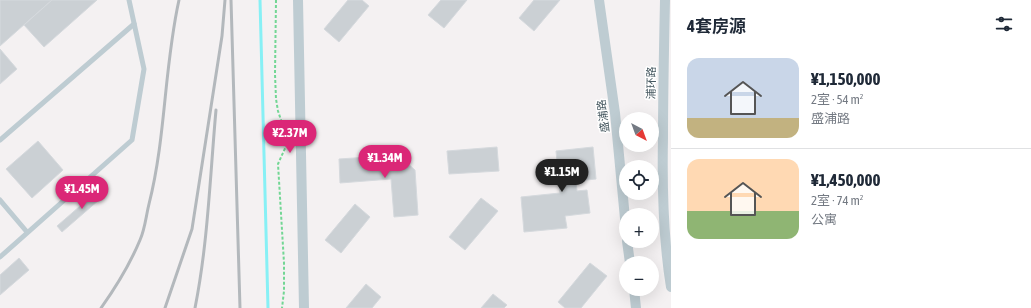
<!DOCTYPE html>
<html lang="zh">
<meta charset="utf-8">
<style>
body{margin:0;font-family:"Asap Condensed","Noto Sans SC",sans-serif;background:#f2f2f3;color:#1f2937;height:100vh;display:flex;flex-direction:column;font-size:15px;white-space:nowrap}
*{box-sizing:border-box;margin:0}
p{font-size:13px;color:#747a83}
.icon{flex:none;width:22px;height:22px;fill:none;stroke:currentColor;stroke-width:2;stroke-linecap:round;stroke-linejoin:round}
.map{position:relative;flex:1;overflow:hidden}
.details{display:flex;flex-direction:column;background:#fff;width:360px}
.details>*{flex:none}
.needle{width:26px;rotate:139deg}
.tools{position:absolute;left:619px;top:112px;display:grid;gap:8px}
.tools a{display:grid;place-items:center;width:40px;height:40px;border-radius:50%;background:#fff;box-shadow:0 4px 16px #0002;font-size:20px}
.price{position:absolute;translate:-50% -34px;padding:0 9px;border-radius:14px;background:#db2777;color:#fff;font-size:13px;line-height:26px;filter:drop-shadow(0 1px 2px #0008)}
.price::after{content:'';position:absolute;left:50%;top:24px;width:12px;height:9px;margin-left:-6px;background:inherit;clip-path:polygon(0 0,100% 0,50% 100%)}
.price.on{background:#222;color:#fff}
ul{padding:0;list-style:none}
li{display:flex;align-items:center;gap:12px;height:100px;padding:0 16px}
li+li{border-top:1px solid #e0e1e3}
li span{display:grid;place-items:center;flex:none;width:112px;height:80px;border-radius:12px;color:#555}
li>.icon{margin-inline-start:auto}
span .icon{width:48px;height:48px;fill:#fffc;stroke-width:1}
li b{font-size:17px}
h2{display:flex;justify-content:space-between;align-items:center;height:48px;padding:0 16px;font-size:17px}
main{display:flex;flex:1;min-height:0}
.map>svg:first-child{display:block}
</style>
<main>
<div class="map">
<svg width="671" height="308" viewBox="0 0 671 308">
<rect width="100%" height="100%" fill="#f4f1f2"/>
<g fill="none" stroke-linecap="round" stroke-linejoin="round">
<path stroke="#87f0f5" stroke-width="3" d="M260,0L268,308"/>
</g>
<g fill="#cbd0d4" stroke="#d5d9dd">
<path d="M0,0H52L0,46Z"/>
<path d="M52,0H97L44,47L24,25Z"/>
<path d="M348,0H362L369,6L339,42L324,29Z"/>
<path d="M441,0H467L444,28L428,15Z"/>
<path d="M534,0H560L534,31L519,18Z"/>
<path d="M0,49L17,69L0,84Z"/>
<path d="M38,141L63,170L32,198L6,169Z"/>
<path d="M497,147L499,171L449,174L447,151Z"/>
<path d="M593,147L596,179L576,181L577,191L587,190L590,213L565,216L567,228L524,232L521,197L560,193L556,151Z"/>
<path d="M398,155L415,170L418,215L394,217L391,179L340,183L339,159Z"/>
<path d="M102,187L107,193L62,232L57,226Z"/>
<path d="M481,198L498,211L465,250L449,237Z"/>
<path d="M355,204L370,217L341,253L325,240Z"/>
<path d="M19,258L29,270L0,295V275Z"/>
<path d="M590,263L607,276L581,308H565L558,302Z"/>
<path d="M366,284L381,297L372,308H346Z"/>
<path d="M493,294L507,305L504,308H481Z"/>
</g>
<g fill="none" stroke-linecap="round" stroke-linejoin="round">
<path stroke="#72d694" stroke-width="2" stroke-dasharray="3 2" stroke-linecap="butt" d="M276,0L275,74L276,99L278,111L286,135V146L278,164L284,263V291L282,308"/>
<g stroke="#beccd2" stroke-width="5">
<path d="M0,140L134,24"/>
<path d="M0,200L27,232"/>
<path d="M0,257L132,140L144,69L129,0"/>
</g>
<g stroke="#beccd2" stroke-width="10">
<path d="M298,0L304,308"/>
<path d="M599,0L615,113L626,229"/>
<path d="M665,0C664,46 663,92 663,138C662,187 663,238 671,287"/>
<path d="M627,241L630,263"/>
<path d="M634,289L636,308"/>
</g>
<g stroke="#b3b8bc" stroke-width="3">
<path d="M231,0L240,308"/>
<path d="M101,308C116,287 130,264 140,240C145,229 146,216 149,204C166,137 164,67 179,0"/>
<path d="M165,308L192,229L222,36L225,0"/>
<path d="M195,308C208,243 210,176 216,110"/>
</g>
</g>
<g text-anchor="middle" stroke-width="3" stroke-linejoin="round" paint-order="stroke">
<g font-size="11" fill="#475961" stroke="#fff">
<text transform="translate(651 83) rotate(-89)" y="4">浦环路</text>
<text transform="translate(603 116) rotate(-97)" y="4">盛浦路</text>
</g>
</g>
</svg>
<div class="tools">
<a><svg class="needle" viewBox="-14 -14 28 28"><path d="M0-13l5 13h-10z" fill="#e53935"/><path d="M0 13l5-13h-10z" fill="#747a83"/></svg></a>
<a><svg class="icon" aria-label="locate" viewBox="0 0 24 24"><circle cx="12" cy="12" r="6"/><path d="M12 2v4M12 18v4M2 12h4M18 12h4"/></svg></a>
<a>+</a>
<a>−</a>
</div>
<b class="price" style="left:290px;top:154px">¥2.37M</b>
<b class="price" style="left:385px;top:179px">¥1.34M</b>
<b class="price on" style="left:562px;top:193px">¥1.15M</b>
<b class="price" style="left:82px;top:210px">¥1.45M</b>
</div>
<section class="details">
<h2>4套房源<svg class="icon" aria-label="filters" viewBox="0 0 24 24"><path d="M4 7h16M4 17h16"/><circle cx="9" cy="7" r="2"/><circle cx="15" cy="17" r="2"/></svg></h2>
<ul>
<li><span style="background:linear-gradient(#c9d6e8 75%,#c2b280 0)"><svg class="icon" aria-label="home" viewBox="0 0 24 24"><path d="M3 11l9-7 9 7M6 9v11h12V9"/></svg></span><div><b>¥1,150,000</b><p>2室 · 54 m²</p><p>盛浦路</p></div></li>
<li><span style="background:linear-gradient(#ffd9b3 65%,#8fb573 0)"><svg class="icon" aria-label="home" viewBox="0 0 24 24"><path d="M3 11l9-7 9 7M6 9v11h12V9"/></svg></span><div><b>¥1,450,000</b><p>2室 · 74 m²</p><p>公寓</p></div></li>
</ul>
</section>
</main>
